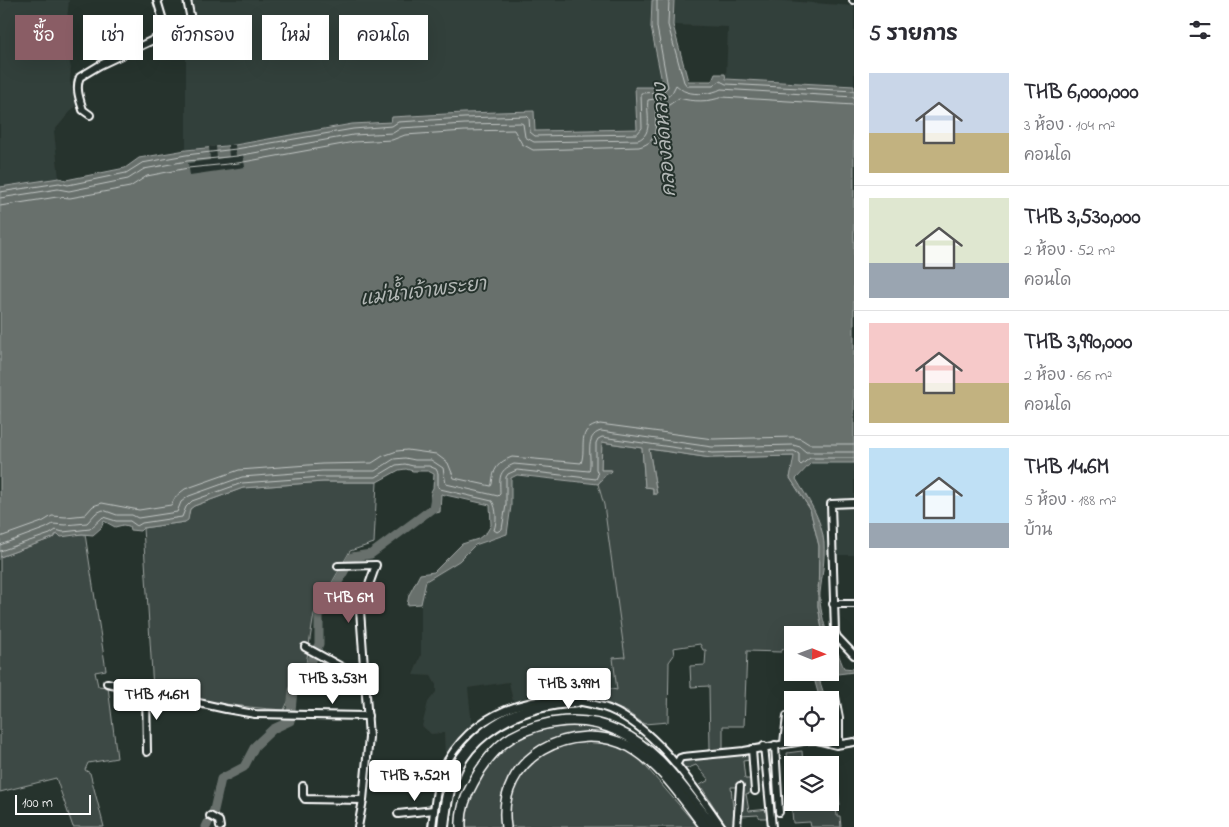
<!DOCTYPE html>
<html lang="th">
<meta charset="utf-8">
<style>
body{margin:0;font-family:"Indie Flower","Playpen Sans Thai",sans-serif;background:#f7f7f7;color:#2b2b33;height:100vh;display:flex;flex-direction:column;font-size:19px;white-space:nowrap}
*{box-sizing:border-box;margin:0}
p{font-size:16px;color:#7c7c81}
.icon{flex:none;width:28px;height:28px;fill:none;stroke:currentColor;stroke-width:2;stroke-linecap:round;stroke-linejoin:round}
.map{position:relative;flex:1;overflow:hidden}
.drawer{display:flex;flex-direction:column;background:#fff;width:375px}
.drawer>*{flex:none}
.guide{position:absolute;left:15px;top:15px;width:475px;height:45px;display:flex;gap:10px}
.needle{width:32px;rotate:91deg}
.fabs{position:absolute;left:784px;top:626px;display:grid;gap:10px}
.fabs a{display:grid;place-items:center;width:55px;height:55px;border-radius:0px;background:#fff;box-shadow:0 5px 20px #0002;font-size:25px}
.scale{position:absolute;left:15px;bottom:12px;width:76px;box-sizing:border-box;padding-left:5px;border:2px solid #fff;border-top:0;font-size:14px;line-height:18px;white-space:nowrap;color:#fff;-webkit-text-stroke:4px #26332d;paint-order:stroke}
.price{position:absolute;translate:-50% -42px;padding:0 11px;border-radius:5px;background:#fff;color:#222;font-size:16px;line-height:32px;filter:drop-shadow(0 1px 2px #0008)}
.price::after{content:'';position:absolute;left:50%;top:30px;width:15px;height:11px;margin-left:-8px;background:inherit;clip-path:polygon(0 0,100% 0,50% 100%)}
.price.current{background:#8a5d65;color:#fff}
ul{padding:0;list-style:none}
li{display:flex;align-items:center;gap:15px;height:125px;padding:0 15px}
li+li{border-top:1px solid #e1e1e2}
li span{display:grid;place-items:center;flex:none;width:140px;height:100px;border-radius:0px;color:#555}
li>.icon{margin-inline-start:auto}
span .icon{width:60px;height:60px;fill:#fffc;stroke-width:1}
li b{font-size:21px}
h2{display:flex;justify-content:space-between;align-items:center;height:60px;padding:0 15px;font-size:21px}
.chip{padding:0 18px;border-radius:0px;background:#fff;box-shadow:0 5px 20px #0002;font-size:18px;line-height:45px}
.chip.current{background:#8a5d65;color:#fff}
main{display:flex;flex:1;min-height:0}
.map>svg:first-child{display:block}
</style>
<main>
<div class="map">
<svg width="854" height="827" viewBox="0 0 854 827">
<rect width="100%" height="100%" fill="#26332d"/>
<filter id="ink" filterUnits="userSpaceOnUse"><feTurbulence type="fractalNoise" baseFrequency=".02" numOctaves="2"/><feDisplacementMap in="SourceGraphic" scale="10" xChannelSelector="R" yChannelSelector="G"/><feConvolveMatrix kernelMatrix="1 2 1 2 8 2 1 2 1" color-interpolation-filters="sRGB"/></filter>
<g filter="url(#ink)">
<g fill="#333f3a">
<path d="M0,0H69L67,20L63,34L71,68L70,82L77,104L54,131L59,178L0,187Z"/>
<path d="M191,0H652L651,27L663,87L659,88L637,129L535,131L533,111L464,113L392,117V122L352,124L235,145L186,150V32L197,28Z"/>
<path d="M674,0H773L854,6V86L726,79L728,27L673,25Z"/>
<path d="M811,463H854V555H824V540L796,479Z"/>
<path d="M517,475L598,484L604,505L625,658L617,690L590,684L587,694L569,691L538,693L513,702L509,682L468,688L472,726L445,756L444,733L431,734L422,726L428,702L436,692V685L431,676L413,675L421,655V604L425,581L459,561L475,545L507,534L511,506V478Z"/>
</g>
<g fill="#3e4944" stroke="#9ea4a2">
<path d="M601,442L642,448L645,487L653,488V494H657L649,449L711,458L795,456L790,478L810,509L819,546L818,606L823,635H792V649H783L781,652L747,651L744,726H723V749L710,750L709,686L691,687L690,666L705,665L706,650H703L700,644L673,648L674,655L669,662L668,722L644,724L627,712L600,700L601,687L617,690L613,658L625,657L604,505L598,484L606,474L611,473V470H601Z"/>
<path d="M323,482H377L374,543L350,551L314,614L306,664L284,710C239,707 196,701 153,689L143,528L185,522L190,509L194,506L243,488Z"/>
<path d="M85,534L106,670L95,672L98,686L108,687L117,758L88,763L85,770L90,773L104,827H73L56,778L0,792V557L55,537V535Z"/>
<path d="M591,723L629,747L698,827H459L473,782L521,733Z"/>
<path d="M802,751L803,765H792V802H830V781L837,780L840,805L836,806L837,816H840L841,827H811L810,822L793,823L787,753Z"/>
<path d="M749,752L750,760L743,761L745,779H753L754,792L746,794L749,811L769,809L770,818H760L758,815L740,816L739,814L742,809L740,791L736,787H731L735,827H727L700,785L709,780L696,765L686,769L680,762Z"/>
</g>
<g fill="#67706c" stroke="#a4a9a7">
<path d="M652,0H674L673,25L688,81H712L715,74H725L726,79L854,86V463H811L796,479C808,499 822,519 824,543C825,561 822,575 820,593C819,607 824,621 827,635H823L818,606L819,546L810,509L790,478L794,456L711,458L649,449L657,494H653V488L645,487L642,448L602,442L601,470H612L611,473L606,474L598,484L517,475L511,478V506L507,534L475,545L459,561L426,581L421,604L407,605L409,595L420,574L434,572L462,544L478,539L487,532L491,525L490,505L441,494L440,512L436,513C432,506 428,494 433,488L434,474L428,471H413L406,469L399,470L377,482H323L243,488L194,506L190,509L188,520L185,522L143,528L140,531L130,530L129,526L123,525L115,527L104,521L101,528L93,535L82,534L61,537L58,534L55,535V537L0,557V187L59,178L66,180L125,168L139,158L186,150L235,145L352,124L391,122L392,117L464,113L534,111L535,131L637,129L635,87H663L651,27Z"/>
<path d="M830,641C838,649 839,658 844,668L854,669V672L821,676L820,682L826,700H820L815,682L816,673L830,672V668L836,667C837,657 830,651 830,641Z"/>
</g>
<path fill="#26332d" d="M228,145H235L236,156L243,155L245,167L190,175L188,163L210,160L209,147L216,146L217,159L229,157Z"/>
<g fill="none" stroke-linecap="round" stroke-linejoin="round">
<g stroke="#c2c6c4" stroke-width="1">
<path d="M669,0L668,25L684,82L687,86H713L720,81L726,84L854,91"/>
<path d="M0,192L59,183L68,185L126,173L142,163L186,155L236,149L353,129L392,126L398,122L464,118L527,116L529,118L530,132L535,136L637,134L642,128L641,93L663,92L668,87L657,27V0"/>
<path d="M0,198L58,189L69,191L128,179L144,169L187,161L237,156L353,135L393,133L401,128L465,124L521,123L523,124L525,137L534,142L638,140C654,134 646,113 648,100L667,97L672,93L676,85C679,87 682,91 687,92C696,95 712,94 721,89L854,97"/>
<path d="M0,206L57,197L70,198L130,187L147,176L188,168L238,163L354,142L392,140L405,135L465,131L514,130L522,144L533,150L639,147C661,141 654,125 656,108L669,105L679,98C692,102 710,102 722,97L854,105"/>
<path d="M0,537L42,522L52,516L66,517L85,515L93,506L102,503L139,510L171,505L176,496L185,489L239,470L322,464L372,463L383,456L397,451L407,450L436,454L448,463L454,478L491,486L492,484C493,469 498,462 512,457L581,463C587,447 575,429 600,424L713,439L794,437L801,439L809,444H854"/>
<path d="M0,545L46,528L53,524L65,525L87,523L96,513L103,510L117,515H132L138,518L177,512L181,502L189,496L242,477L322,471H375L394,459L405,458L415,460H431L443,468L446,484L498,496L500,494C500,479 497,471 514,464L589,471C593,458 583,436 601,431L712,447L793,445L800,447L806,452H854"/>
<path d="M0,551L50,534L56,530L63,532L90,529L103,517L116,521H130L137,526L142,523L182,517L186,507L192,501L242,483L322,477H376L396,465L405,464L413,466H429L436,469L438,473V487L440,489L492,501C497,508 497,522 494,530L497,532L502,529L506,505V477L508,474L517,470L596,479L598,475L596,469V443L598,439L602,437L712,453L794,451L799,454V463L801,465L810,458H854"/>
</g>
<path stroke="#67706c" stroke-width="9" d="M206,827L214,810L221,779L244,767L255,746L273,729L290,721L293,690L309,667L319,644V616L352,557L371,554L433,508L435,497"/>
<g stroke="#fff" stroke-width="10">
<g id="minor">
<path d="M157,0L167,34"/>
<path d="M853,0H854"/>
<path d="M90,115L83,110C80,100 75,88 80,77L100,65L187,24L191,20L187,0"/>
<path d="M854,503L831,504L835,632L837,637L854,655"/>
<path d="M338,566L376,565L360,610L369,737L363,800L358,827"/>
<path d="M833,604H854"/>
<path d="M305,647L365,680"/>
<path d="M107,683L226,709L255,714L368,716"/>
<path d="M146,691L147,752"/>
<path d="M835,697L839,718V744"/>
<path d="M576,701C586,703 599,705 609,709C658,730 692,785 722,827"/>
<path d="M784,743L787,716"/>
<path d="M775,745L779,812"/>
<path d="M764,746L772,827"/>
<path d="M752,749L755,791"/>
<path d="M676,765L680,758L683,757L744,751L809,740H816L836,745L854,742"/>
<path d="M303,786V796L305,799L363,800"/>
<path d="M398,814L434,810"/>
<path d="M210,816L219,821L220,827"/>
<path d="M432,827C435,805 436,779 448,760C473,718 514,701 561,698"/>
<path d="M737,827L740,786"/>
</g>
</g>
<g stroke="#fff" stroke-width="12">
<g id="major">
<path d="M461,827C460,811 465,797 473,783C481,767 495,747 512,737C543,719 585,715 618,731C662,751 684,793 715,827"/>
<path d="M506,827C495,758 572,717 630,747C662,765 683,799 705,827"/>
</g>
</g>
<g stroke="#fff" stroke-width="14">
<path id="highway" d="M443,827C445,806 448,786 457,767C470,740 500,719 528,710C544,704 561,703 577,701"/>
</g>
<use href="#minor" stroke="#26332d" stroke-width="6"/>
<use href="#major" stroke="#26332d" stroke-width="9"/>
<use href="#highway" stroke="#26332d" stroke-width="10"/>
</g>
</g>
<g text-anchor="middle" stroke-width="4" stroke-linejoin="round" paint-order="stroke">
<g font-size="19" font-style="italic" fill="#b3b8b6" stroke="#26332d">
<text transform="translate(663 140) rotate(-95)" y="7">คลองลัดหลวง</text>
<text transform="translate(423 290) rotate(-7)" y="7">แม่น้ำเจ้าพระยา</text>
</g>
</g>
</svg>
<div class="fabs">
<a><svg class="needle" viewBox="-14 -14 28 28"><path d="M0-13l5 13h-10z" fill="#e53935"/><path d="M0 13l5-13h-10z" fill="#7c7c81"/></svg></a>
<a><svg class="icon" aria-label="locate" viewBox="0 0 24 24"><circle cx="12" cy="12" r="6"/><path d="M12 2v4M12 18v4M2 12h4M18 12h4"/></svg></a>
<a><svg class="icon" aria-label="layers" viewBox="0 0 24 24"><path d="M12 4l9 5-9 5-9-5zM3 14l9 5 9-5"/></svg></a>
</div>
<div class="scale">100 m</div>
<b class="price current" style="left:349px;top:624px">THB 6M</b>
<b class="price" style="left:333px;top:705px">THB 3.53M</b>
<b class="price" style="left:569px;top:710px">THB 3.99M</b>
<b class="price" style="left:157px;top:721px">THB 14.6M</b>
<b class="price" style="left:415px;top:802px">THB 7.52M</b>
<div class="guide">
<a class="chip current">ซื้อ</a>
<a class="chip">เช่า</a>
<a class="chip">ตัวกรอง</a>
<a class="chip">ใหม่</a>
<a class="chip">คอนโด</a>
</div>
</div>
<section class="drawer">
<h2>5 รายการ<svg class="icon" aria-label="filters" viewBox="0 0 24 24"><path d="M4 7h16M4 17h16"/><circle cx="9" cy="7" r="2"/><circle cx="15" cy="17" r="2"/></svg></h2>
<ul>
<li><span style="background:linear-gradient(#c9d6e8 60%,#c2b280 0)"><svg class="icon" aria-label="home" viewBox="0 0 24 24"><path d="M3 11l9-7 9 7M6 9v11h12V9"/></svg></span><div><b>THB 6,000,000</b><p>3 ห้อง · 104 m²</p><p>คอนโด</p></div></li>
<li><span style="background:linear-gradient(#dfe7d0 65%,#9aa5b1 0)"><svg class="icon" aria-label="home" viewBox="0 0 24 24"><path d="M3 11l9-7 9 7M6 9v11h12V9"/></svg></span><div><b>THB 3,530,000</b><p>2 ห้อง · 52 m²</p><p>คอนโด</p></div></li>
<li><span style="background:linear-gradient(#f6c9c9 60%,#c2b280 0)"><svg class="icon" aria-label="home" viewBox="0 0 24 24"><path d="M3 11l9-7 9 7M6 9v11h12V9"/></svg></span><div><b>THB 3,990,000</b><p>2 ห้อง · 66 m²</p><p>คอนโด</p></div></li>
<li><span style="background:linear-gradient(#bfe0f5 75%,#9aa5b1 0)"><svg class="icon" aria-label="home" viewBox="0 0 24 24"><path d="M3 11l9-7 9 7M6 9v11h12V9"/></svg></span><div><b>THB 14.6M</b><p>5 ห้อง · 188 m²</p><p>บ้าน</p></div></li>
</ul>
</section>
</main>
